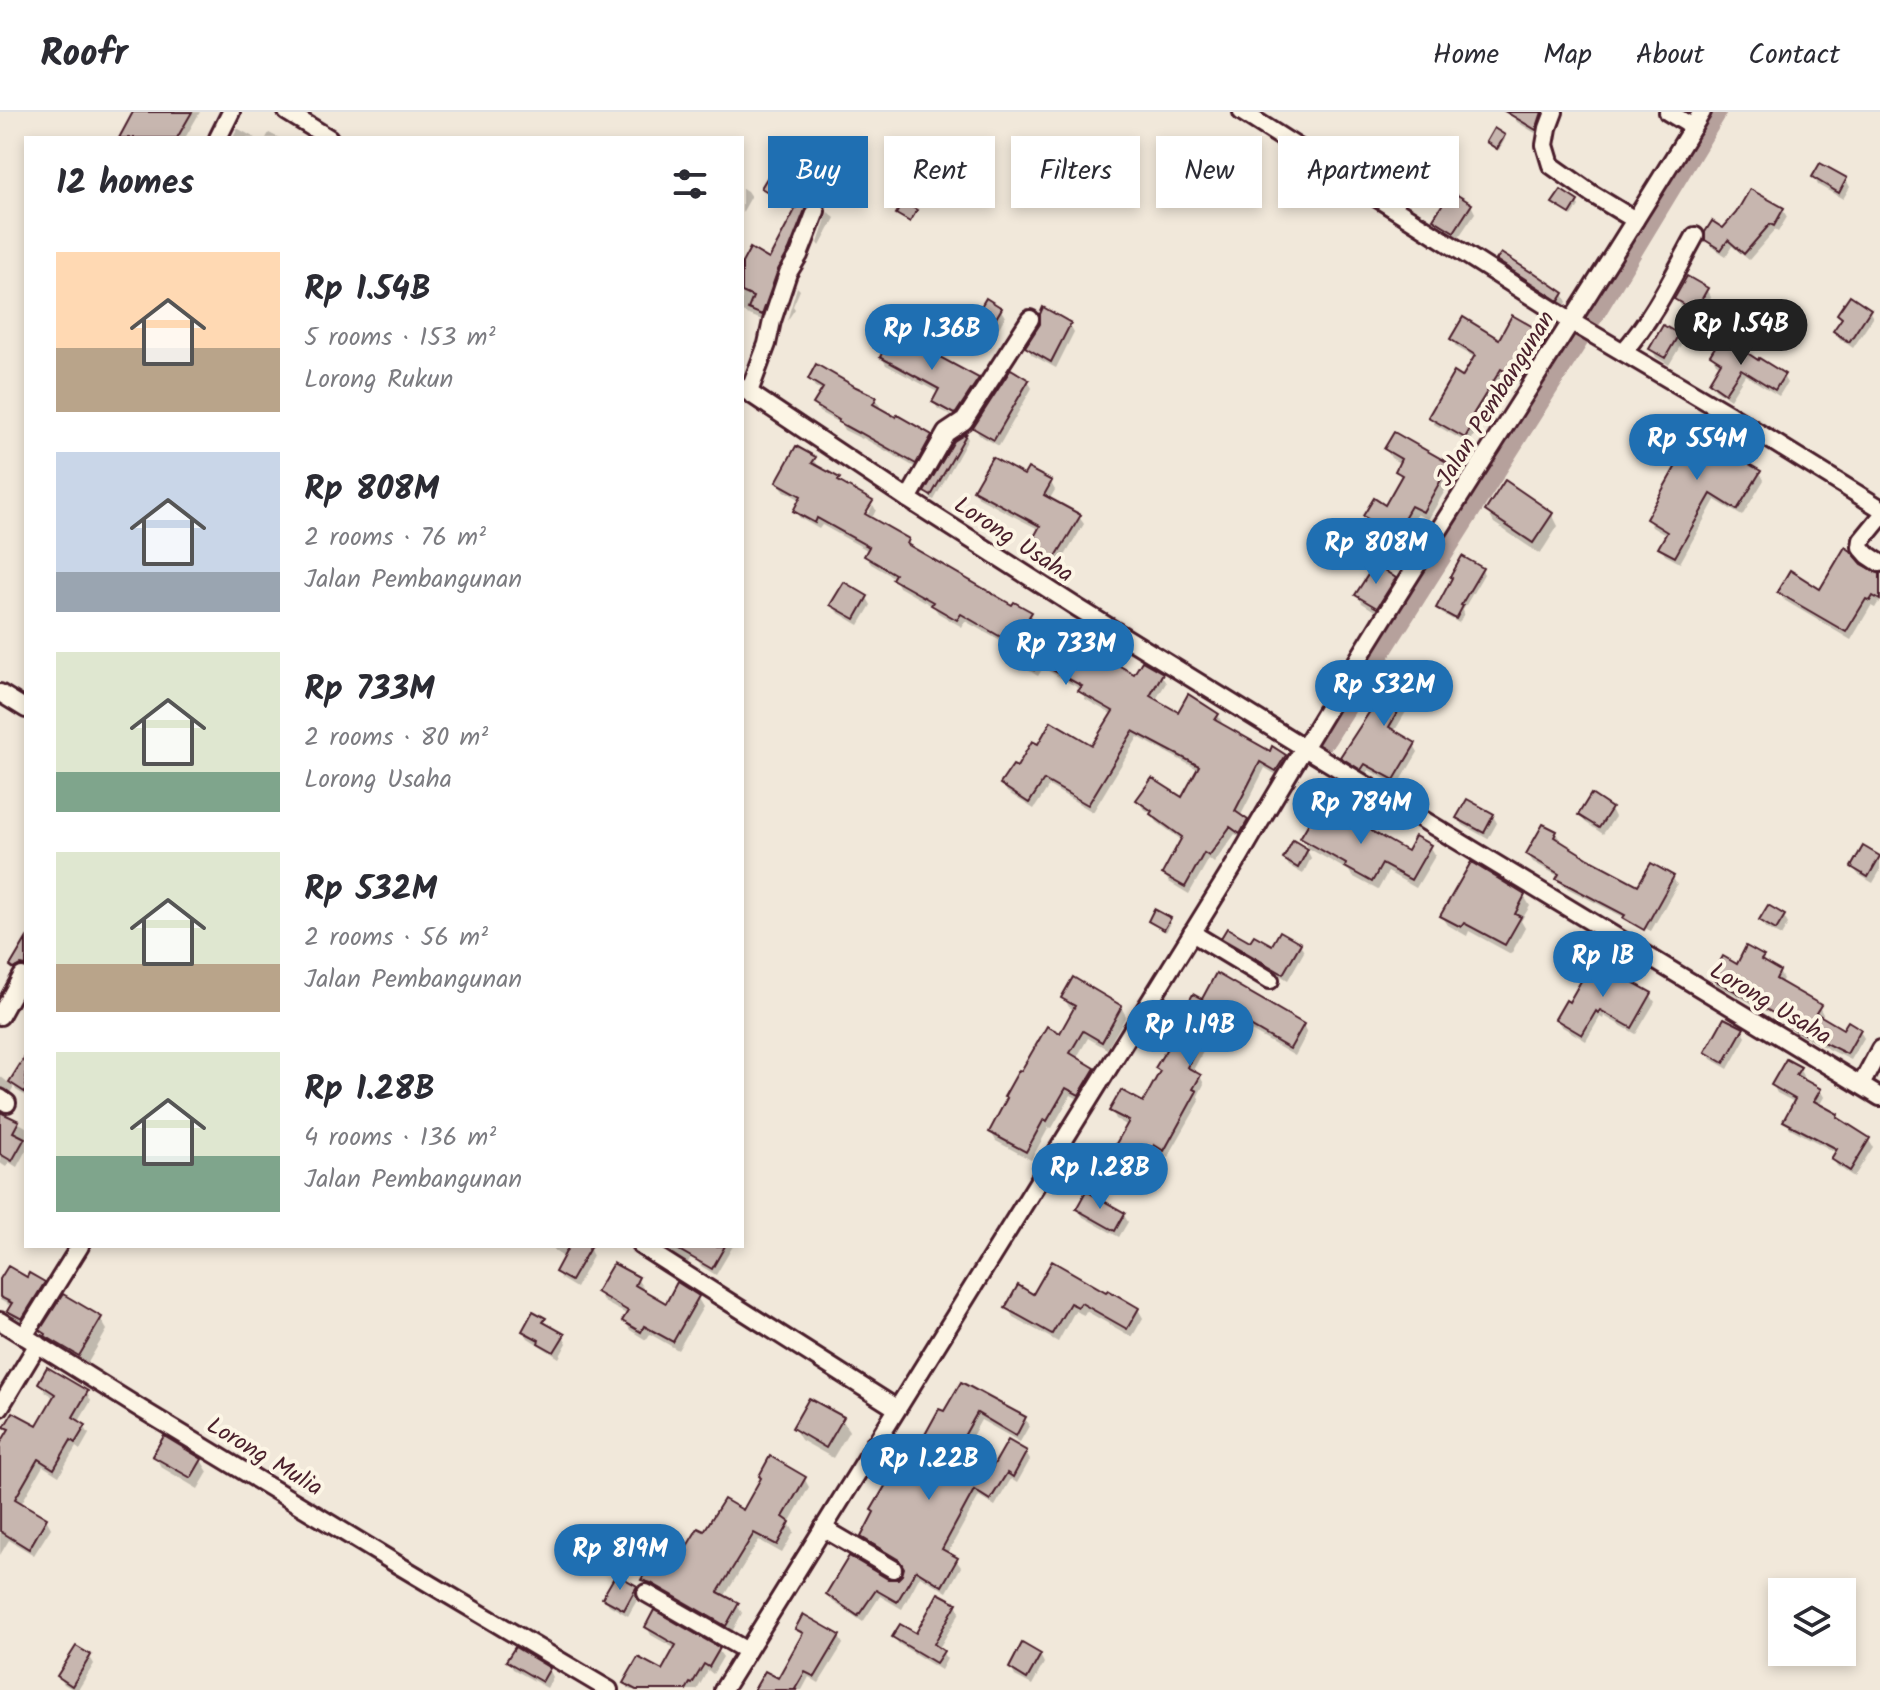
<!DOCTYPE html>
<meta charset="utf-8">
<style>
body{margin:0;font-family:Kalam,sans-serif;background:#f7f7f7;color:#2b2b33;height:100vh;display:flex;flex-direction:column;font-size:30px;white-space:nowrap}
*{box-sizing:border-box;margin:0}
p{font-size:26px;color:#7c7c81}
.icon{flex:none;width:44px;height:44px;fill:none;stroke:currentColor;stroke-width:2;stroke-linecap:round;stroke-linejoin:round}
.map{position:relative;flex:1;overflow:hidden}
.side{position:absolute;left:24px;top:24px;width:720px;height:1112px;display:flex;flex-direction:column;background:#fff;border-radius:0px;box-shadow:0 4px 12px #0003}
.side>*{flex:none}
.hud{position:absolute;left:768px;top:24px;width:760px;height:72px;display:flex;gap:16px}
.buttons{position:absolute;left:1768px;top:1466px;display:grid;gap:16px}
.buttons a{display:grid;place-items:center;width:88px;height:88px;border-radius:0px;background:#fff;box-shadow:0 4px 12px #0003;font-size:40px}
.price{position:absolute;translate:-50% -68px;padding:0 18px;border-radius:28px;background:#1f6fb2;color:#fff;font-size:26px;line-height:52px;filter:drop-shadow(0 2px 4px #0008)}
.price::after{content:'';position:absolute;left:50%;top:48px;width:24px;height:18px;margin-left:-12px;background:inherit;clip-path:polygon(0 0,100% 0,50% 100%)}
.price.active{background:#222;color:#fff}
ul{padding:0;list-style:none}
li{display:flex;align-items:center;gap:24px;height:200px;padding:0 32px}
li span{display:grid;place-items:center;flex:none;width:224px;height:160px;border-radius:0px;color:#555}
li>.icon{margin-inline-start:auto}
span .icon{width:96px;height:96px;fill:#fffc;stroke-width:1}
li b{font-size:34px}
h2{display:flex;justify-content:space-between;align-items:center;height:96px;padding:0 32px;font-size:34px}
.tag{padding:0 28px;border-radius:0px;background:#fff;box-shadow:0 4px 12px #0003;font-size:28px;line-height:72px}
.tag.active{background:#1f6fb2;color:#fff}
header{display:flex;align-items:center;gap:48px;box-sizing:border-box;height:112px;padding:0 40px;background:#fff;border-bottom:2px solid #e1e1e2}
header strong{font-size:38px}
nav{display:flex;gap:44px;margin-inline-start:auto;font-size:28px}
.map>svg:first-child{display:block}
</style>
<header>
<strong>Roofr</strong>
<nav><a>Home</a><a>Map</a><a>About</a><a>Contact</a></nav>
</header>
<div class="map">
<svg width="1880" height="1578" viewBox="0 0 1880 1578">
<rect width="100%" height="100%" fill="#f1e8da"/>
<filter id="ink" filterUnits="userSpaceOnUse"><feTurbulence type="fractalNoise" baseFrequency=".0125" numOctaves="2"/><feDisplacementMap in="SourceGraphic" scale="16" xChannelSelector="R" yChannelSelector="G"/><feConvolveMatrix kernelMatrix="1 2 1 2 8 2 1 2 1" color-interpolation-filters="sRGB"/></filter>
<g filter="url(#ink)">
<g fill="#0003">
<path d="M136,0H200L185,26H118L121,20L124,22Z"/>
<path d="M1515,0H1551L1540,24L1517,10L1513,3Z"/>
<path d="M237,16L255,26H233Z"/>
<path d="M269,21L279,26H266Z"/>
<path d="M1504,24L1505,27L1499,38L1488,30Z"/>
<path d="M838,49L842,57L819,96L767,210L742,200V151L770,149L796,100L768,84L763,76L784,58Z"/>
<path d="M1411,53L1416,60L1407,77L1390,68L1386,60Z"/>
<path d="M1814,65L1846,68L1850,75L1843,87L1818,73Z"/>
<path d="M742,76L747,79L751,85L742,101Z"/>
<path d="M1555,91H1577L1579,94L1572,104Z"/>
<path d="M1471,93L1475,101L1458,126L1440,115L1436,107Z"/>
<path d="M1783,98L1787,105L1778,120L1775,118L1749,148L1732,134L1726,144L1712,135L1707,127L1723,119Z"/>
<path d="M828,100L835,106L820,134L818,131Z"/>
<path d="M1498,148L1563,182L1567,190L1564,195L1502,156Z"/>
<path d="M797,175L800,178L793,194L795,197L787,209Z"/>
<path d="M1706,178L1711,185L1699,205L1680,194L1676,187Z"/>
<path d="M1001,198L1005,205L997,219L982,210L978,203Z"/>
<path d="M1869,198L1873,206L1853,236L1840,227L1835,219L1843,208L1839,202Z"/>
<path d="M1070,213L1074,220L1056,256L1032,243L1027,235Z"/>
<path d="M1678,223L1682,231L1669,253L1656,245L1652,237Z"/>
<path d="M1548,226L1552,233L1526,274L1505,263L1476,310L1479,315L1469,332L1434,312L1430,305L1463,268L1476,246L1456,235L1452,227L1499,230Z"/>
<path d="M914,236L977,267L982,275L962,304L938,290V295L959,308L938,297L934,290L939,281L886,253L882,245Z"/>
<path d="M1712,243L1783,264L1787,271L1779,284L1745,263L1730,287L1715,277L1711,270L1721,254L1716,251Z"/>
<path d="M810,267L876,287L880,294L878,297L931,325L935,332L920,358L863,326L862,327L844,318L841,312L819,300L815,292L823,279L815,275Z"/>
<path d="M1028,269L1032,276L999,334L979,323L975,316Z"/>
<path d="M1698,321L1716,325L1720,332L1718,336L1760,360L1764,368L1742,404L1715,388L1680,451L1665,443L1661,436L1667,424L1652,415L1648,407L1678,356L1664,348L1660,340Z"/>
<path d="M966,323L968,327L934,388L930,386L927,380L956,330Z"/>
<path d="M1386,337L1449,354L1454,363L1428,408L1417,402L1400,430L1370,413L1365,404L1386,396L1402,367L1397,359L1401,352L1391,346Z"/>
<path d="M814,347L819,355L818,356L838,368L842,374L871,390L859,410L862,412L873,393L876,398L871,408L908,429L913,438L1013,495L1030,502L1035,509L1076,534L1096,523L1101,531L1095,542L1135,565L1161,563L1166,571L1155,589L1179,603H1218L1222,611L1221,614L1270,642L1284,644L1289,652L1280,665L1265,656L1240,705L1247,709L1252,717L1245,728L1235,722L1214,751L1209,747L1189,782L1169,770L1164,762L1183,729L1157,710L1153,703L1143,696L1138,688L1182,687L1199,658L1138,625L1093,700L1049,674L1034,697L1007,680L1003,672L1018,658L1039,635L1093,636L1113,603L1085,587L1082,578L1043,556L1038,564L1021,554L1016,546L1020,540L965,509L962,515L938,501L934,495L899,475L895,466L871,452L866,444L869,439L822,413L819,417L800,406L795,399L801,388L783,378L778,370Z"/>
<path d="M1025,366L1051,371L1055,378L1049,388L1079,405L1084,412L1060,452L1037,439L1032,432L1040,418L979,386L975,378Z"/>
<path d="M1487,399L1552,402L1558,414L1540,442L1494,411Z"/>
<path d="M1860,453L1880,463V492L1878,491L1875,496L1871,494L1851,528L1784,488L1779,480H1821Z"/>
<path d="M1481,457L1484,462L1463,498L1464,501L1459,511L1441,501L1438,496Z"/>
<path d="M1395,467L1399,474L1381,503L1362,491L1358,484Z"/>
<path d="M867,486L871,493L859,513L837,500L833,493Z"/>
<path d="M1418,563L1423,571L1394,620L1414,633L1418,640L1398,674L1369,658L1366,664L1347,652L1342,645Z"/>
<path d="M1468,690L1493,704L1497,711L1488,727L1463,713L1459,706Z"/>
<path d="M1611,697L1615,705L1603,722L1585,710L1580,703Z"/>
<path d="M1338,698L1344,707L1341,711L1408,742L1429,734L1435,744L1416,776L1388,760L1378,778L1352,764L1349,759L1308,736L1303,726Z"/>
<path d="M1556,721L1560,728L1559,730L1639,776L1673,766L1677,773L1651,819L1563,774L1560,765L1533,750L1528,742Z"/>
<path d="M1864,737L1880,748V759L1873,771L1858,762L1853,755Z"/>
<path d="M1307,738L1311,746L1303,762L1289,754L1285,747Z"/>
<path d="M1524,784L1530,794L1521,809L1525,816L1511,842L1469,819L1467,824L1448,813L1442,804Z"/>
<path d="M1784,805L1788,812L1781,824L1766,816L1761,808Z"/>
<path d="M1169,808L1171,811L1166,820L1152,812L1150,809Z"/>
<path d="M1224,826L1272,836L1300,832L1304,840L1288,868L1228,833Z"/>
<path d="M26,842V860L16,861L12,854Z"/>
<path d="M1762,845L1767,853L1779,860L1783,867L1780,872L1819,895L1823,902L1821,906L1844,920L1860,919L1864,926L1851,948L1794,920L1791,915L1771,903L1797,917L1799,914L1766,895V899L1717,873L1713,866Z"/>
<path d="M1650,882L1655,890L1636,922L1604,904L1603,907L1600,905L1586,929L1561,914L1557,907Z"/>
<path d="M1064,886L1121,895L1126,904L1107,937L1088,926L1076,947L1094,958L1099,966L1084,990L1071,983L1052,1016L1049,1015L1031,1048L996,1029L991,1020L1060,924L1075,898L1069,895Z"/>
<path d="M1202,890L1303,913L1307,921L1295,944L1223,903L1192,960L1200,964L1204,972L1198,984L1200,989L1168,1045L1158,1040L1143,1067L1116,1052L1111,1044L1128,1014L1116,1007L1112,999L1144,993L1161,961L1158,956L1178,922L1176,918Z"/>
<path d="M1742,918L1746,925L1728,957L1711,947L1707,940Z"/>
<path d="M21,954L26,957V984L16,978L14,974L9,983H0V964L10,972Z"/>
<path d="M1799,956L1803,964L1801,968L1820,978L1824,985L1819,994L1837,1004L1841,1010L1868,1027L1873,1035L1854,1065L1837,1054L1833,1047L1837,1041L1790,1016L1786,1009L1796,991L1777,981L1773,973Z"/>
<path d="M0,1002L7,1004L26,1015V1038L17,1055L9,1050L6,1055L0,1051Z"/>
<path d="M1078,1097L1124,1103L1128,1110L1119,1125L1083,1105Z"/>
<path d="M552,1134H585L589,1136L593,1144L576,1176L561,1167L557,1160L565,1146L556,1140Z"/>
<path d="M665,1134H691L694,1140L687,1152L669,1142Z"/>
<path d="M703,1134H733L716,1163L701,1154L696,1147Z"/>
<path d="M637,1167L643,1176L641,1179L667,1193L697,1185L703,1195L678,1238L650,1222L646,1228L630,1218L625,1209L628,1203L604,1190L598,1180Z"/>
<path d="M0,1171L43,1172L47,1179L26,1213L14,1206L10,1199L12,1195L0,1188Z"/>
<path d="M1034,1184L1138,1197L1143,1206L1132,1225L1086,1199L1084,1203L1075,1199L1058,1230L1013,1205L1008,1196Z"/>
<path d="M100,1206L107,1218L86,1254L54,1236L43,1218Z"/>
<path d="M544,1207L549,1216L563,1224L567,1231L559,1246L528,1226L524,1219Z"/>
<path d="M40,1271L87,1281L91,1289L78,1311L84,1314L89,1322L80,1338L76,1335L59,1364L43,1354L21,1392L46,1407L51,1416L34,1443L9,1428L0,1443V1336L10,1320L6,1315L38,1316L55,1286L45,1280Z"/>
<path d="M961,1273L1025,1307L1029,1314L1020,1330L981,1308L959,1348L989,1366L1026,1341L1030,1348L1017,1371L1011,1367L995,1394L979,1384L947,1442L956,1448L961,1455L947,1480L920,1464L902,1497L880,1484L863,1510L832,1489L828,1482L888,1469H898L904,1464L906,1456L867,1433L863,1425L929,1377H940L947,1365L918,1348L914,1340L944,1302Z"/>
<path d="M842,1307L849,1319L833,1346L801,1328L794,1316Z"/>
<path d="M155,1344L201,1348L208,1360L198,1377L161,1355Z"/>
<path d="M804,1366L809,1375L789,1411L794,1420L782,1441L759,1428L724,1485L737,1493L742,1501L731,1522L648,1476L644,1468L682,1447L705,1422Z"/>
<path d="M636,1476L640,1483L628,1504L609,1493L605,1486Z"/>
<path d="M956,1492L960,1500L938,1538L942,1540L947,1547L941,1558L899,1532L894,1525L916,1524Z"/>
<path d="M647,1515L718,1538L723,1545L713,1562L708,1558L697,1578H630L625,1571L662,1561L676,1537L651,1523Z"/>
<path d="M797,1517L839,1525L843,1532L819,1571L809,1565L802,1578H760L778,1569L803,1525Z"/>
<path d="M1040,1543L1044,1551L1032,1573L1015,1564L1011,1556Z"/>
<path d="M90,1545L94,1552L78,1578H74L64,1572L59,1564Z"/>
<path d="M509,1549L549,1557L553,1565L547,1576L513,1557Z"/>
</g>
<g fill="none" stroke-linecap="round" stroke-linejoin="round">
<g stroke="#b6a19c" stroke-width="30">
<path d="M1588,203L1711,0"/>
<path d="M1322,624L1577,221"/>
</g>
</g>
<g fill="#c7b6af" stroke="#4a1f2b" stroke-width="2">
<path d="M133,0H192L177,26H119Z"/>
<path d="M1506,0H1542L1536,18Z"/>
<path d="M1494,16L1505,23L1497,37L1486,30Z"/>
<path d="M801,25L839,47L815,88L810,90L806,95L789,138L778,158L762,203L748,197L753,185L742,180V151L750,136L769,147L796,96L761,76L776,51L783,55Z"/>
<path d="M1394,41L1413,51L1403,70L1384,60Z"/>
<path d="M1820,51L1847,66L1839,81L1812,65Z"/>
<path d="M1750,77L1784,96L1774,114L1770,112L1744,142L1728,128L1721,138L1705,128V120L1712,109L1723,116L1736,101Z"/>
<path d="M1561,78L1578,89L1570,102L1552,91Z"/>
<path d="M1451,79L1472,92L1454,120L1433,107Z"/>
<path d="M903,90L917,98L910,110L896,102Z"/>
<path d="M1501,141L1531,160L1532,159L1564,181L1559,189L1496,148Z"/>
<path d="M1687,164L1708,176L1695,199L1674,187Z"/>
<path d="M1850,183L1871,197L1849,230L1833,219L1842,206L1837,202Z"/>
<path d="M986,186L1002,196L992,213L976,203Z"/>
<path d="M1043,195L1071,211L1051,250L1025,235L1040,212V202Z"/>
<path d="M1512,203L1549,224L1521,268L1501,257L1472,304L1476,306L1465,326L1428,305L1454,260L1462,265L1475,243L1450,227L1463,205L1499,227Z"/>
<path d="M1663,213L1679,222L1665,246L1649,237Z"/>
<path d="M892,222L913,233L914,231L979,266L956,301L954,302L932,290L939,277L880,245Z"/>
<path d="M1722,224L1758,248L1759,246L1785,262L1775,278L1741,257L1725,281L1709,270L1721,250L1710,243Z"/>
<path d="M816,252L856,275L877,285L873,292L896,305L897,303L932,323L916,352L859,320L858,321L838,310L839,308L813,292L823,276L808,267Z"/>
<path d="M1011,257L1029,268L994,328L973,316Z"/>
<path d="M1679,308L1698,319L1700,314L1717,323L1713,331L1761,359L1737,398L1711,382L1675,445L1658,436L1667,420L1646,407L1677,352L1657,340Z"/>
<path d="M1394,320L1450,352L1423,400L1411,394L1394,423L1363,404L1374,386L1385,393L1402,363L1395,359L1401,347L1384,337Z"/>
<path d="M967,321L931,384L924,380L954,329Z"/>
<path d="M796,334L816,345L812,351L840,366L838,369L873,389L865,402L909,427L907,432L1012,493L1014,490L1032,500L1029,505L1075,531L1085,513L1098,521L1090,537L1134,562L1142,549L1163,561L1150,584L1178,600L1188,582L1219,602L1215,608L1270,639L1272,634L1286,643L1276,659L1260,650L1235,699L1248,708L1240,722L1230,715L1209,744L1204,741L1185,775L1162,762L1182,725L1150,702L1152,699L1136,688L1152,666L1182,685L1199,654L1133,619L1088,693L1044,668L1029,691L1000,672L1013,653L1017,655L1032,629L1038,632L1051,609L1092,633L1113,599L1078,579L1082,574L1038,550L1034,558L1014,546L1020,536L961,502L957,508L931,493L933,490L892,467L895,462L864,444L869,435L817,406L815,411L793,399L801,384L776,370Z"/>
<path d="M992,345L1024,363L1028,356L1052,369L1044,383L1081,403L1055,446L1030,432L1040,414L973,378Z"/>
<path d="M1505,368L1553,401L1533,431L1485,399Z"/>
<path d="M1845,435L1851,439L1862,452L1880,462V488L1873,484L1870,489L1866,487L1846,520L1777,480L1790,458L1820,477Z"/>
<path d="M1462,444L1483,456L1461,493L1463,494L1456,507L1436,496L1452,466L1450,465Z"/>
<path d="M1375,452L1396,466L1377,496L1355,483Z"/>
<path d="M844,470L868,484L855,507L830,493Z"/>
<path d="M1398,549L1420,562L1389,615L1416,631L1394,668L1365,652L1361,658L1340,645L1372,596Z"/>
<path d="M1591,682L1612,696L1599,716L1578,703Z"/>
<path d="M1323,687L1340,696L1335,705L1363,721L1366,716L1407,739L1415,724L1431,733L1411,768L1382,752L1372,770L1345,755L1346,752L1300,726Z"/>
<path d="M1467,687L1494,702L1484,721L1456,706Z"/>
<path d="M1543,712L1557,719L1554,725L1589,747L1638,773L1651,751L1674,764L1644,818L1623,806L1625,803L1556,767L1559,762L1526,742Z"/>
<path d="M1293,728L1308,737L1298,756L1283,747Z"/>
<path d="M1863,734L1880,744L1868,765L1851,755Z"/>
<path d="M1471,750L1525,783L1515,802L1521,805L1505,833L1464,811L1461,815L1440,804Z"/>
<path d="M1768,793L1785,803L1776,818L1759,808Z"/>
<path d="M1154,797L1171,806L1164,818L1148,809Z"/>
<path d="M1227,816L1250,829L1254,823L1272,833L1280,819L1301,831L1283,862L1221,826Z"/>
<path d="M26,827V854L21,853L14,857L10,854Z"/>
<path d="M1746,834L1764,844L1761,848L1780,859L1776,867L1821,893L1816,901L1843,917L1848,909L1861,917L1847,942L1805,921L1804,922L1788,913L1789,911L1766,897V896L1711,866L1723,844L1737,852Z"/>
<path d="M1593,848L1652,881L1632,916L1600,898L1598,901L1596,899L1582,923L1555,907L1566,888L1569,890Z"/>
<path d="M1216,861L1304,912L1290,937L1219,896L1187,955L1201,963L1193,977L1197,979L1164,1039L1154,1033L1138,1061L1109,1044L1129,1009L1109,999L1121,978L1143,990L1160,959L1155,956L1177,920L1173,918L1193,882L1202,887Z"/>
<path d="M1073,865L1122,894L1102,930L1083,919L1070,941L1095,956L1079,983L1066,976L1047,1009L1044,1007L1026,1040L989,1020L1007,986L1004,985L1019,958L1021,959L1047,914L1060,921L1075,894L1061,886Z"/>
<path d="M1724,906L1744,916L1724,951L1705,940Z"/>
<path d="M26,943V981L9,970Z"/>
<path d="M1786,947L1801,955L1796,963L1821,977L1814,989L1838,1002L1837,1005L1870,1026L1850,1059L1831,1047L1837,1037L1783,1009L1795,987L1771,973Z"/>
<path d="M0,1000L19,1009L13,1020L25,1026L12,1049L0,1042Z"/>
<path d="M1086,1079L1125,1101L1115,1119L1076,1097Z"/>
<path d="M569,1134H591L571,1169L555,1160Z"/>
<path d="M672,1134H725L712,1157Z"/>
<path d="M1052,1149L1106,1180L1108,1178L1139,1196L1127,1217L1081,1191L1078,1195L1070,1191L1052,1222L1005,1196L1018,1173L1033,1182Z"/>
<path d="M613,1151L639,1165L635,1173L666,1191L677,1170L699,1184L673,1230L644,1214L641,1220L622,1209L628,1199L596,1180Z"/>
<path d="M8,1154L27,1165L29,1161L45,1170L22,1207L7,1199L12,1191L0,1185V1167Z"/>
<path d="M63,1182L102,1205L79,1244L45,1224L46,1222L40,1218Z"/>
<path d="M533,1199L546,1206L543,1210L565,1222L554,1240L538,1231L539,1228L522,1219Z"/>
<path d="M47,1255L88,1279L73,1305L86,1313L75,1331L71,1328L54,1357L38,1347L15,1387L47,1406L29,1437L0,1419V1332L9,1317L4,1315L13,1300L37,1313L55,1282L38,1271Z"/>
<path d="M961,1270L1026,1305L1016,1324L977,1301L954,1342L988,1363L1008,1328L1027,1339L1013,1365L1007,1361L990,1388L974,1378L942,1437L958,1446L942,1474L916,1458L897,1490L876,1478L858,1504L826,1482L849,1444L888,1467H898L902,1463L904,1456L899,1448L861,1425L874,1400L871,1398L894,1359L899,1362L901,1360L930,1375H939L943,1371L945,1365L943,1359L911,1340L919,1327L922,1328L939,1297L944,1299Z"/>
<path d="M809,1286L844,1305L826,1336L792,1316Z"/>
<path d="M164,1324L202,1347L191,1366L152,1344Z"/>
<path d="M770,1344L806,1365L783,1405L790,1410L777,1433L754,1421L718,1480L739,1491L726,1514L651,1471L641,1468L660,1433L681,1444L698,1416L704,1419L724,1387L743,1398L761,1366L759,1364Z"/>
<path d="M616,1462L637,1474L624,1498L602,1486Z"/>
<path d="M938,1481L957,1491L934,1532L944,1539L936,1551L892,1525L900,1512L916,1521Z"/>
<path d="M654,1498L720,1536L709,1555L704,1552L692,1572L690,1571L686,1578H636L623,1571L638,1545L662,1558L676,1533L645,1515Z"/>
<path d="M803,1502L840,1523L815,1565L805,1560L795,1577L797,1578H754L765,1559L778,1566L803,1521L795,1517Z"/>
<path d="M1022,1531L1041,1542L1027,1567L1009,1556Z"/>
<path d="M76,1534L91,1543L72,1574L57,1564Z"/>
<path d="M515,1535L550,1556L542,1570L506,1549Z"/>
</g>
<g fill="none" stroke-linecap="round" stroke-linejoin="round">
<g stroke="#4a1f2b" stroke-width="22">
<g id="minor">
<path d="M287,0L329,26"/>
<path d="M1242,0L1572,210L1730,303L1880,396"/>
<path d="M1554,0L1548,16L1545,33L1551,53L1592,82L1635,108"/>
<path d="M1668,0L1693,15"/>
<path d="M218,26L231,0"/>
<path d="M1623,240C1654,205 1673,164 1695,124"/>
<path d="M742,276L908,387L1078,496L1303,635L1880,985"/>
<path d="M749,280L767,232L772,209L788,161L799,143L816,99"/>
<path d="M908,387L946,321L964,309L1030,207"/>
<path d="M1880,406L1862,428L1861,435L1868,443L1880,451"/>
<path d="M0,581L26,597"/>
<path d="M1192,821L1270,868"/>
<path d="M0,904L22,864"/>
<path d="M1861,973L1880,937"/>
<path d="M0,986L7,991"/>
<path d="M641,1134L896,1296"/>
<path d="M0,1209L141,1297L400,1454L609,1578"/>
<path d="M24,1224L80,1134"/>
<path d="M0,1295L38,1232"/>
<path d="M874,1333L934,1365"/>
<path d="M823,1416L893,1457"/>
<path d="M646,1481L747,1539"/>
<path d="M723,1578L1240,744C1386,492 1550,249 1702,0"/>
</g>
</g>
<use href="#minor" stroke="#fcf5e5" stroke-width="16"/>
</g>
</g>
<g text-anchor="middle" stroke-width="8" stroke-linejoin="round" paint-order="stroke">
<g font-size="24" fill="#4a1f2b" stroke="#fcf5e5">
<text transform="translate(1495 286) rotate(-58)" y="8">Jalan Pembangunan</text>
<text transform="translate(1014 427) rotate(33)" y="8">Lorong Usaha</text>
<text transform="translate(1771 891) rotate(31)" y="8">Lorong Usaha</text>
<text transform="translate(265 1344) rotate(31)" y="8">Lorong Mulia</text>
</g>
</g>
</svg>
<div class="buttons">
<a><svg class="icon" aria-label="layers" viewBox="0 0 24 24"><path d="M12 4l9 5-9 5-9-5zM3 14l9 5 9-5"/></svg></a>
</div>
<b class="price active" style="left:1741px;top:255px">Rp 1.54B</b>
<b class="price" style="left:932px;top:260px">Rp 1.36B</b>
<b class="price" style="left:1697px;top:370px">Rp 554M</b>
<b class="price" style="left:1376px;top:474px">Rp 808M</b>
<b class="price" style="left:1066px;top:575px">Rp 733M</b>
<b class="price" style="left:1384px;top:616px">Rp 532M</b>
<b class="price" style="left:1361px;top:734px">Rp 784M</b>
<b class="price" style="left:1603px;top:887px">Rp 1B</b>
<b class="price" style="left:1190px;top:956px">Rp 1.19B</b>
<b class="price" style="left:1100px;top:1099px">Rp 1.28B</b>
<b class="price" style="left:929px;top:1390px">Rp 1.22B</b>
<b class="price" style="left:620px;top:1480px">Rp 819M</b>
<div class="hud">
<a class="tag active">Buy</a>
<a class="tag">Rent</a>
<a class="tag">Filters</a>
<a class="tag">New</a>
<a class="tag">Apartment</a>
</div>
<section class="side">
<h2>12 homes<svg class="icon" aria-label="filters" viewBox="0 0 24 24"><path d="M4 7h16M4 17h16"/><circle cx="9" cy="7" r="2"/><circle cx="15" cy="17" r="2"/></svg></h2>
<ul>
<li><span style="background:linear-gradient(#ffd9b3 60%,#b9a48a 0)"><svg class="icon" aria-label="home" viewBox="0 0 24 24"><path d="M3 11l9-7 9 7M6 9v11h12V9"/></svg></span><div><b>Rp 1.54B</b><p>5 rooms · 153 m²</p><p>Lorong Rukun</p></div></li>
<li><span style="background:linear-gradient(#c9d6e8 75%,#9aa5b1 0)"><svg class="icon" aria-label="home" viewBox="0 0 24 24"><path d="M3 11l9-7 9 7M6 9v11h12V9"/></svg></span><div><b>Rp 808M</b><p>2 rooms · 76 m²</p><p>Jalan Pembangunan</p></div></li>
<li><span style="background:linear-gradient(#dfe7d0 75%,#7fa58c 0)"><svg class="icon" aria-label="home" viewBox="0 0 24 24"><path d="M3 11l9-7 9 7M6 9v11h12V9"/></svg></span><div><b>Rp 733M</b><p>2 rooms · 80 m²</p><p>Lorong Usaha</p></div></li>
<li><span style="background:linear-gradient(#dfe7d0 70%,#b9a48a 0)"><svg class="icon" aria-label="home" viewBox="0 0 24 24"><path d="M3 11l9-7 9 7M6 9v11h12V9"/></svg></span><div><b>Rp 532M</b><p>2 rooms · 56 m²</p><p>Jalan Pembangunan</p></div></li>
<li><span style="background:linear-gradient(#dfe7d0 65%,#7fa58c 0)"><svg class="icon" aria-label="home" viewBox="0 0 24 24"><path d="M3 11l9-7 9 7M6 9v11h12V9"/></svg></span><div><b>Rp 1.28B</b><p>4 rooms · 136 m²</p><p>Jalan Pembangunan</p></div></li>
</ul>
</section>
</div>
